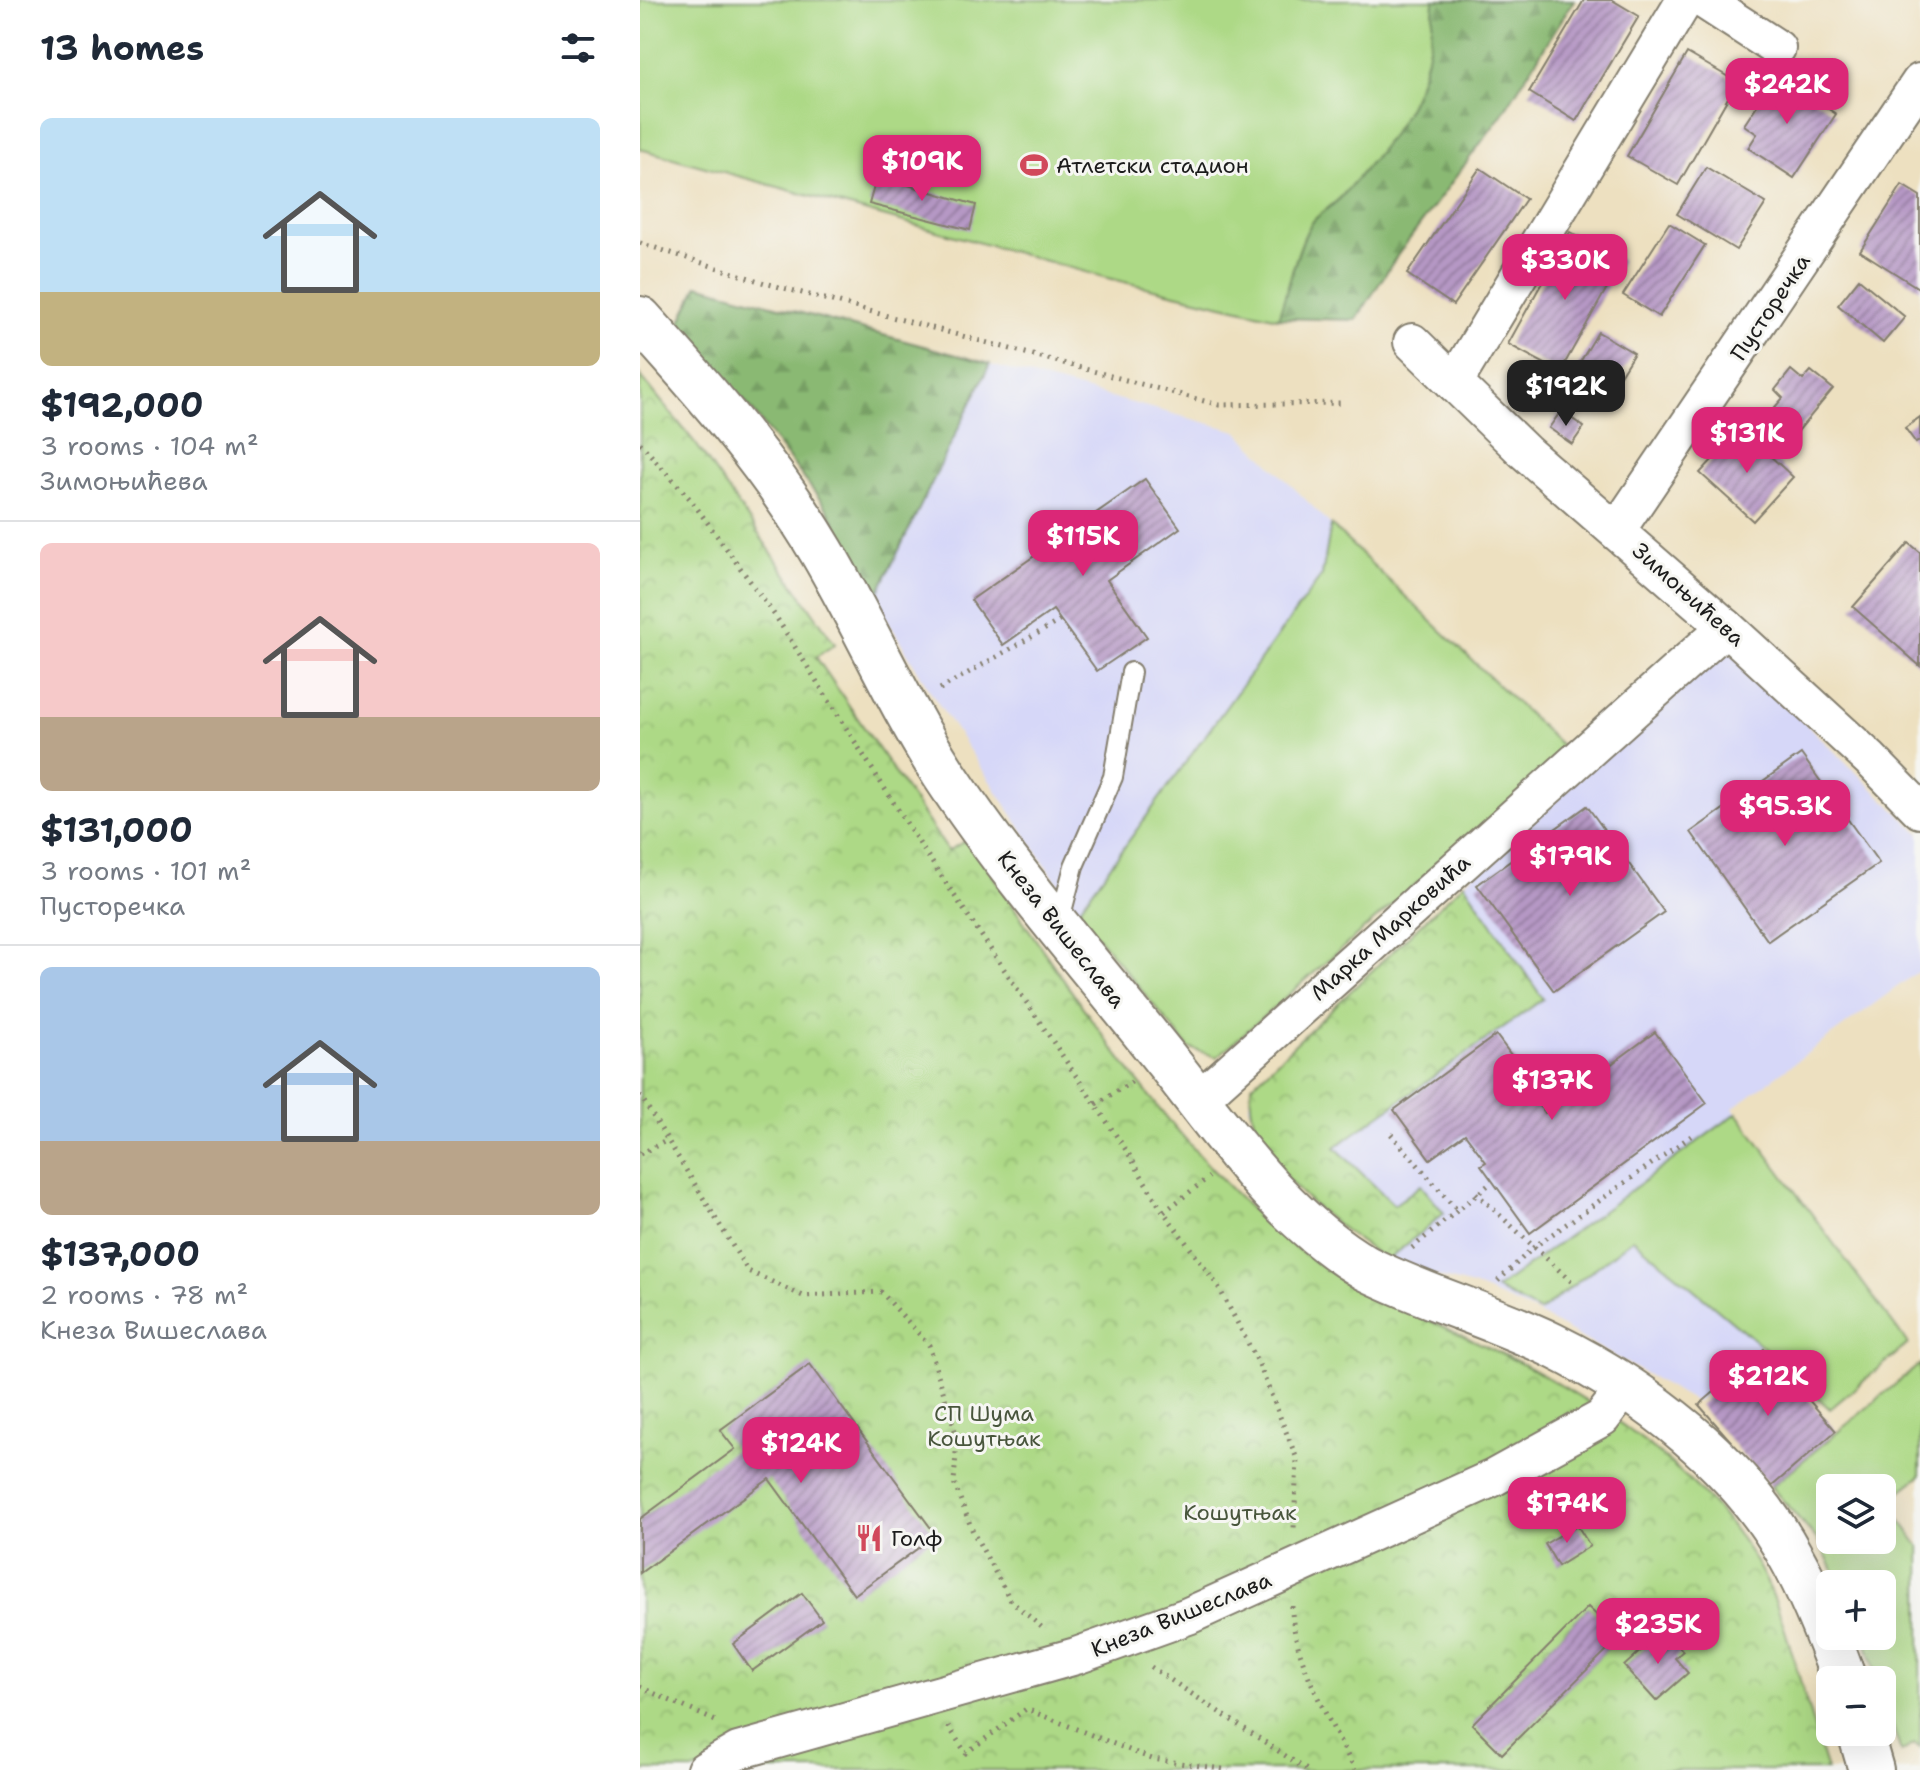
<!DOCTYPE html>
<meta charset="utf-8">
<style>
body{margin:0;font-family:"Shantell Sans",sans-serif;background:#f6f6f7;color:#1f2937;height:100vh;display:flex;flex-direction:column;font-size:30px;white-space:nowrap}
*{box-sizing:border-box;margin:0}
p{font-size:26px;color:#747a83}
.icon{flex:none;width:44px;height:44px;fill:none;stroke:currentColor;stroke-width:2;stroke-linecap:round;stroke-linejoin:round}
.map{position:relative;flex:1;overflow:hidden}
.drawer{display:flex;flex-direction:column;background:#fff;width:640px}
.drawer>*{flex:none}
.controls{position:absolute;left:1176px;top:1474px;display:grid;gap:16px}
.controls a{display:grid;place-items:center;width:80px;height:80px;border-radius:12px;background:#fff;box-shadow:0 8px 32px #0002;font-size:40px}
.price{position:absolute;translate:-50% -68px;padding:0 18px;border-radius:16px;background:#db2777;color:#fff;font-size:26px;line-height:52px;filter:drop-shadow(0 2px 4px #0008)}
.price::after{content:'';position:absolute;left:50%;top:48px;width:24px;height:18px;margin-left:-12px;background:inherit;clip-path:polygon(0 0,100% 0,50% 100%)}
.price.selected{background:#222;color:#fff}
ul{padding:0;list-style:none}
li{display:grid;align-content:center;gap:16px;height:424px;padding:0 40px}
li+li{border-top:2px solid #e0e1e3}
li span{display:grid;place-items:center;height:248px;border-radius:12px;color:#555}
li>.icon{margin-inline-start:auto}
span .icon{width:144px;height:144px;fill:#fffc;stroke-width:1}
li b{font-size:34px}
h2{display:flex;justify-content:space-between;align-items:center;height:96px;padding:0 40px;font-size:34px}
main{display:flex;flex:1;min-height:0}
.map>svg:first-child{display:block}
</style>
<main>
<section class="drawer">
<h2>13 homes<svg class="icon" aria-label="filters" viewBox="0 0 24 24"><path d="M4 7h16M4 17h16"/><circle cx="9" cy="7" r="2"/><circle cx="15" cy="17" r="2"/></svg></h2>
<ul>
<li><span style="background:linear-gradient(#bfe0f5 70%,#c2b280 0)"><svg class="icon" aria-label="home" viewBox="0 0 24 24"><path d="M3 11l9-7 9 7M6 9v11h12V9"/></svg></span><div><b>$192,000</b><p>3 rooms · 104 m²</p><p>Зимоњићева</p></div></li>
<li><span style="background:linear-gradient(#f6c9c9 70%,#b9a48a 0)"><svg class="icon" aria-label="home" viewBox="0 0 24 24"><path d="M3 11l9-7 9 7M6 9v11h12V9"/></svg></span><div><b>$131,000</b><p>3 rooms · 101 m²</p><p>Пусторечка</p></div></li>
<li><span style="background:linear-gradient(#a9c7e8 70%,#b9a48a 0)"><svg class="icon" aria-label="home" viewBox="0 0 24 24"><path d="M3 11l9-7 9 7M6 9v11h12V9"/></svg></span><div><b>$137,000</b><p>2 rooms · 78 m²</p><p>Кнеза Вишеслава</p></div></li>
</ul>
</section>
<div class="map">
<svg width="1280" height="1770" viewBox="0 0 1280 1770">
<defs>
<pattern id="forest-firs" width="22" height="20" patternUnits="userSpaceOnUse" patternTransform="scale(2)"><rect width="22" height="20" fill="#8ab973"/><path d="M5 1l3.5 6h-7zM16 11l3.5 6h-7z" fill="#769e63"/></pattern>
<pattern id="park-crowns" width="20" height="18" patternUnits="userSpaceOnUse" patternTransform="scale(2)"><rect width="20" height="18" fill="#add986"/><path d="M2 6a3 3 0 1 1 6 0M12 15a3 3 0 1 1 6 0" fill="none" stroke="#94ba73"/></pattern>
<pattern id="building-hatch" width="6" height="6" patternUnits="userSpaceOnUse" patternTransform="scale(2)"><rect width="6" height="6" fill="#b698c5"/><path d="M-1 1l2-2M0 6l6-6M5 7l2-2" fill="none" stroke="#937b9f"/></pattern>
</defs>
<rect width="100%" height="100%" fill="#f6f6f2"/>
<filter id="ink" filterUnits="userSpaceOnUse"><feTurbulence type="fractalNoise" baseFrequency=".0125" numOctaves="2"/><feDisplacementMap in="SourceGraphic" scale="16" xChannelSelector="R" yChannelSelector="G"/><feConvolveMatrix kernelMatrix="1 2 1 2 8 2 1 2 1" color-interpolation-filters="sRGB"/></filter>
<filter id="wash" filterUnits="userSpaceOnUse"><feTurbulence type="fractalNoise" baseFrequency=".006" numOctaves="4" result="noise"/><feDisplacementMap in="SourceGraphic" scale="32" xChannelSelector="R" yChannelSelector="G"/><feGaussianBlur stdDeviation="1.8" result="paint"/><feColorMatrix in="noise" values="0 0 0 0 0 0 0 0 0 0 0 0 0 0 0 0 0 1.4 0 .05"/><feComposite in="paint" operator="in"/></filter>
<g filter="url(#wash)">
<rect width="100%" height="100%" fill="#ede0c0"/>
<g fill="#d6d7f8">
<path d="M350,365L597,431L691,525L682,575L437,912L292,694L235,599Z"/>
<path d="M1085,646L1280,834V970L1093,1108L1268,1344L1190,1409L1121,1345L1056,1402L897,1313L836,1287L752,1264L622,1144L609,1106L611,1086L824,883Z"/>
</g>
<g fill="#add986" stroke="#647a51" stroke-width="2" fill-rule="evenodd">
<path d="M0,0H794C790,93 761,127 703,195C694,206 678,213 671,224C658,243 647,294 638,318L467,278L0,149Z"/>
<path d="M691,525L928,752L577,1057L549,1048L437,912L682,575Z"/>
<path d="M1097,1113L1268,1344L1190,1409L1121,1345L993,1239L899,1312L856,1289Z"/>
<path d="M1280,1364V1476L1247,1502L1280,1547V1748L1275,1744L1261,1752L1242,1692V1680H1238L1225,1636H1242V1584H1201L1176,1538L1131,1487ZM1190,1488H1242V1540H1190Z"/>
</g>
<g fill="url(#forest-firs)" stroke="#536a48" stroke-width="2">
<path d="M794,0H934L863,113L757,256L716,320L638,318C647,294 658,243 671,224C678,213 694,206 703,195C761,127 790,93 794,0Z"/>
<path d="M58,285L350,364L235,599L188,510L111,409L38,327Z"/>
</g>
<g fill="url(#park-crowns)" stroke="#647a51" stroke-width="2">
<path d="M0,375L56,444L195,644L176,657L308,851L328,839C418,972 519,1131 641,1236C702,1289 784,1316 856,1351C962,1402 1094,1490 1137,1606C1156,1660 1169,1716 1187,1770H0Z"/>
<path d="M824,883L903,999L695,1147L754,1205L781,1185L804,1213L747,1261C692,1221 603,1163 611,1086Z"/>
</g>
<g id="blocks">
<g fill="url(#building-hatch)">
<path d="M944,0H972L999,16L936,121L889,92Z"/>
<path d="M1047,53L1097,82L1038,185L987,156Z"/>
<path d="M1137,75L1196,114L1154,178L1108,148L1117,134L1104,125Z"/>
<path d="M1066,167L1126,203L1096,250L1037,214Z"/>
<path d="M840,168L886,199L813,305L767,274Z"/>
<path d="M237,176L336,205L330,230L229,204Z"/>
<path d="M1262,185L1280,196V289L1220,251Z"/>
<path d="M1029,223L1065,245L1019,317L983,295Z"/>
<path d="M930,232L982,261L920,372L868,344Z"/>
<path d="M1219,279L1265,317L1243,343L1198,305Z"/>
<path d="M958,332L994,353L971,390L936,369Z"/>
<path d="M1151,370L1163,380L1171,371L1193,389L1154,436L1128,415L1143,398L1135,390Z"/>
<path d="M921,411L944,427L932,444L909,428Z"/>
<path d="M1280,417V440L1276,443L1265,428Z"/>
<path d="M1101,429L1153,477L1113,521L1060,473Z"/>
<path d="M505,479L540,528L467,580L507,637L457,671L413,610L363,645L331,600Z"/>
<path d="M1269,543L1280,552V666L1213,607Z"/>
<path d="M1161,754L1239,863L1128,941L1051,832Z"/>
<path d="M947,806L1024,912L914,991L837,885Z"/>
<path d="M1015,1032L1067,1103L890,1233L841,1165L846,1162L825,1134L790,1159L754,1110L856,1035L889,1079L883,1083L905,1113Z"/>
<path d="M1124,1349L1196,1431L1131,1487L1059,1405Z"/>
<path d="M170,1364L296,1535L214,1595L129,1479L0,1573V1519L95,1449L80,1430Z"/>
<path d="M937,1525L950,1546L918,1566L905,1544Z"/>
<path d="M162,1593L182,1620L112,1671L93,1644Z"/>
<path d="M948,1607L980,1637L862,1754L832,1724Z"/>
<path d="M1024,1630L1043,1651L1035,1658L1048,1673L1016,1701L984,1666Z"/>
</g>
</g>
</g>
<g filter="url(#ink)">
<use href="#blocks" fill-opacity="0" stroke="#847e6e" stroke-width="2"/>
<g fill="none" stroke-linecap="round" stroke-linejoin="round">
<g stroke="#847e6e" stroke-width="22">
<path id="service" d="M419,923L434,866L473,777L491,672"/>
</g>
<g stroke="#847e6e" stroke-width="40">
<g id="minor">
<path d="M1063,0L1137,48"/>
<path d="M772,342L885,452L1086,627L1230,759L1280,810"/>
<path d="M814,383L1045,0"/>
<path d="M977,530L1280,82"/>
<path d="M558,1100L1086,627"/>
<path d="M65,1770L98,1751L436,1656L548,1616L853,1478L962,1418L985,1388"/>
</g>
</g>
<g stroke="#847e6e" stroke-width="48">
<g id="tertiary">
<path d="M0,319C66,392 132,467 182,552C225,625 258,703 304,774C369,873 449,963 523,1056C584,1132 640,1218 726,1268C786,1298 852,1316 912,1345C1005,1391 1101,1464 1151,1557C1173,1596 1189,1638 1204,1680"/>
<path d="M1220,1732L1231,1770"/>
</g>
</g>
<g stroke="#847e6e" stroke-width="5" stroke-dasharray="2 6" stroke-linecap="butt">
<path d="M0,243L125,283L579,405L704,403"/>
<path d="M0,443L51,500L136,617L281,846L488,1153L520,1207L578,1286L618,1362L657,1459L654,1528"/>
<path d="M300,689L421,620"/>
<path d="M0,1095L108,1271L163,1296L241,1292L289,1345L317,1437L314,1483L333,1532L371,1601L405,1630"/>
<path d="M456,1104L493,1081"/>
<path d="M751,1134L817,1210"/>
<path d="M0,1154L28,1140"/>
<path d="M836,1193L934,1284"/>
<path d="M524,1212L569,1177"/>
<path d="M772,1248L852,1182"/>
<path d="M858,1281L894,1247L1051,1136"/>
<path d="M652,1606C651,1656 692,1725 715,1770"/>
<path d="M511,1667L667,1770"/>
<path d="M0,1687L80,1723"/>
<path d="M308,1726L326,1753L386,1709L512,1759L589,1770"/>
</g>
<use href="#service" stroke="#fff" stroke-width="18"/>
<use href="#minor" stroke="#fff" stroke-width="36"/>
<use href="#tertiary" stroke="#fff" stroke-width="44"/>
</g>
</g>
<defs>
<g id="stadium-bare" transform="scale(2.16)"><path d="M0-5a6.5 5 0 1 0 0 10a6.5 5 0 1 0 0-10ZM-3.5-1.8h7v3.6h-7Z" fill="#d1495b" stroke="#f6f6f2" stroke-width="2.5" paint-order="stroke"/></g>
<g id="restaurant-bare" transform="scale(2.16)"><path d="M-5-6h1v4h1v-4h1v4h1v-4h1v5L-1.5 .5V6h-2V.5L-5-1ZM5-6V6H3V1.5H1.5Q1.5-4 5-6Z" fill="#d1495b" stroke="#f6f6f2" stroke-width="2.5" paint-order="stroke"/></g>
</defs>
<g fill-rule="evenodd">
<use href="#stadium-bare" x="394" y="165"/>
<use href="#restaurant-bare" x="229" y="1538"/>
</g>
<g text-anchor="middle" stroke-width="6" stroke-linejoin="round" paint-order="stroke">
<g font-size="22" fill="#1c1c1c" stroke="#f6f6f2" text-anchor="start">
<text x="416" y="173">Атлетски стадион</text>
<text x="251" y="1546">Голф</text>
</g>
<g font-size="22" fill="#1c1c1c" stroke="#f6f6f2">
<text transform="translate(1130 307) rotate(-56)" y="8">Пусторечка</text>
<text transform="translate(1049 594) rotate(42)" y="8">Зимоњићева</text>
<text transform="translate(750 927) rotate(-42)" y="8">Марка Марковића</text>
<text transform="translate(422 929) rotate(52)" y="8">Кнеза Вишеслава</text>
<text transform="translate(541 1614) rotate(-22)" y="8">Кнеза Вишеслава</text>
</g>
<g font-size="22" fill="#48553c" stroke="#f6f6f2">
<text x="344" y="1421">СП Шума<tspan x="344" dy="25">Кошутњак</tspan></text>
<text x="600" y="1520">Кошутњак</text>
</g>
</g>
</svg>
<div class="controls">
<a><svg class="icon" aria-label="layers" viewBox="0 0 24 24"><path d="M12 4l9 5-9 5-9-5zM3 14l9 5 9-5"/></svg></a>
<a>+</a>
<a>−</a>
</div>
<b class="price" style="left:1147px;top:126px">$242K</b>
<b class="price" style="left:282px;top:203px">$109K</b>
<b class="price" style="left:925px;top:302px">$330K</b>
<b class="price selected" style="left:926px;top:428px">$192K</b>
<b class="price" style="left:1107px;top:475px">$131K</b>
<b class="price" style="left:443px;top:578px">$115K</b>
<b class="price" style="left:1145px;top:848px">$95.3K</b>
<b class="price" style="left:930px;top:898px">$179K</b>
<b class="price" style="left:912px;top:1122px">$137K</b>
<b class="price" style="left:1128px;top:1418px">$212K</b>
<b class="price" style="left:161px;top:1485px">$124K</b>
<b class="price" style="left:927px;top:1545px">$174K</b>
<b class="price" style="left:1018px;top:1666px">$235K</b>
</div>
</main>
